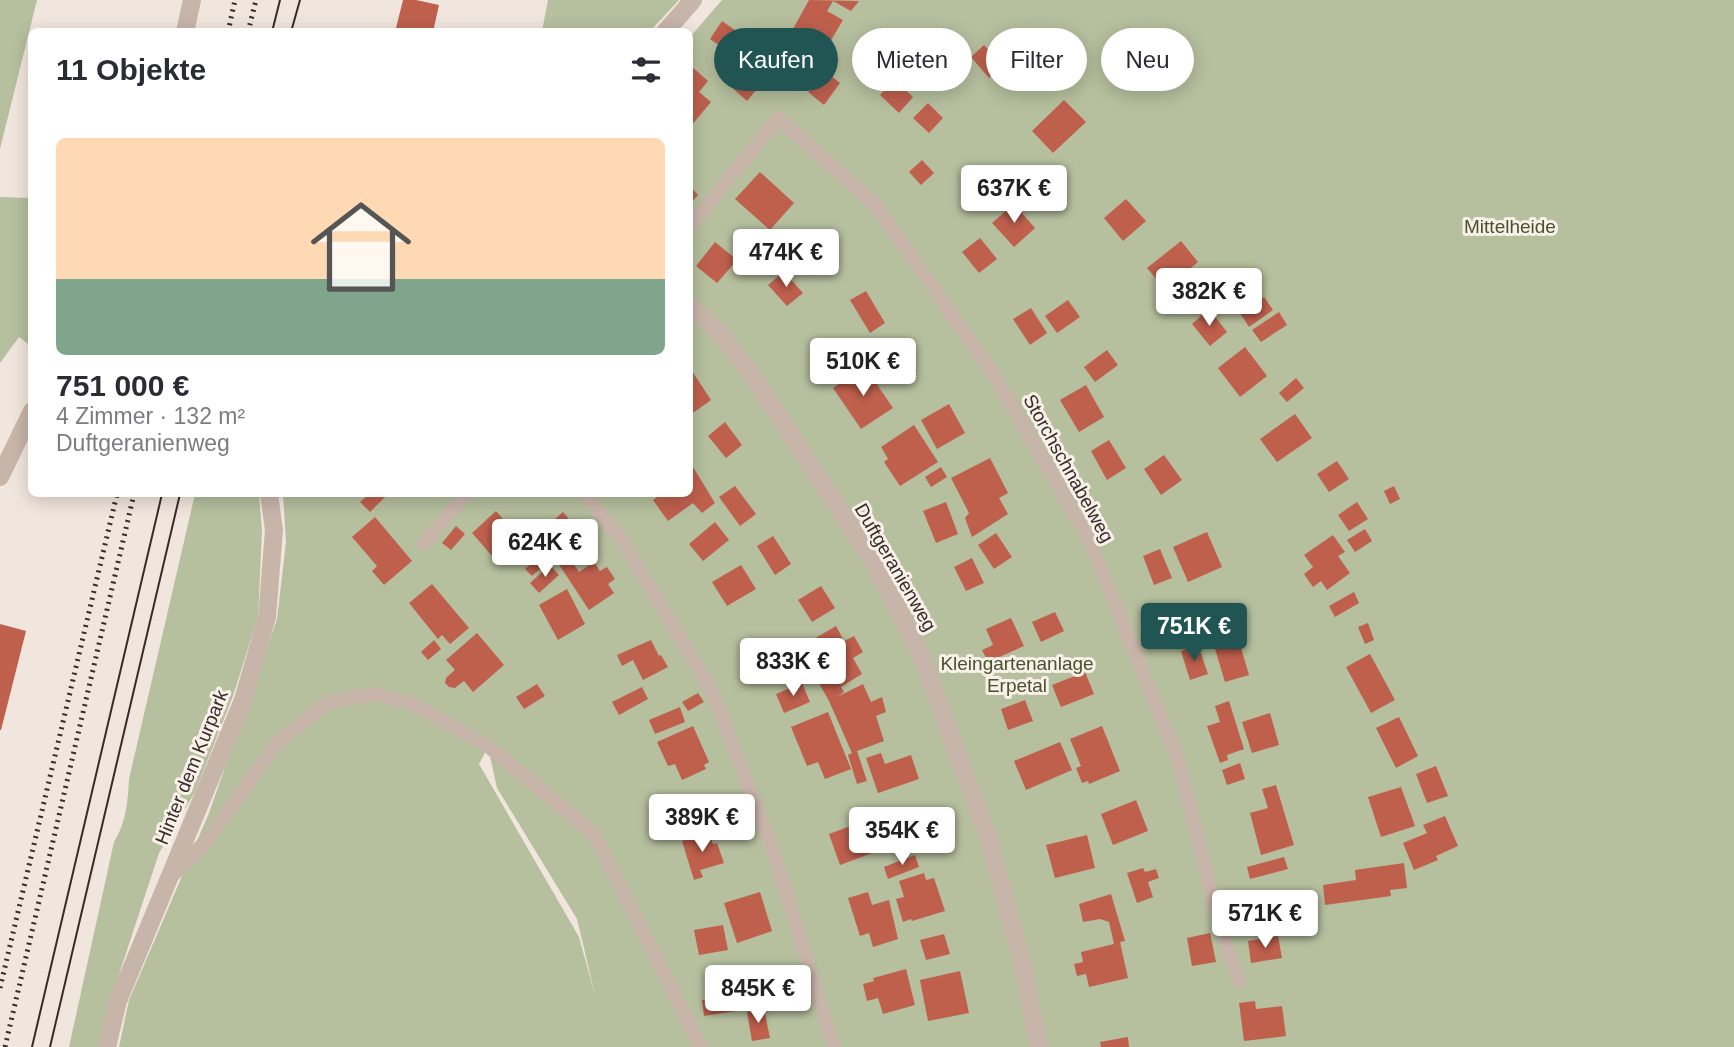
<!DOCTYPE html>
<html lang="de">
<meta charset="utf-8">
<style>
body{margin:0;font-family:Helvetica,sans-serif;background:#f7f7f7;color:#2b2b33;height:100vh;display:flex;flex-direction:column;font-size:26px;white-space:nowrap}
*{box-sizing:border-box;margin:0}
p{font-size:23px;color:#7c7c81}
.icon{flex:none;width:38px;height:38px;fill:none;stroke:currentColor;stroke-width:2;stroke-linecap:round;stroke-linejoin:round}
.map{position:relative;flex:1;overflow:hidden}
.panel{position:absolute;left:28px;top:28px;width:665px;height:469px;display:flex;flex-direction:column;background:#fff;border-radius:10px;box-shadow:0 4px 18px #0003}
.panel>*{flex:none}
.top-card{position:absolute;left:714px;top:28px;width:665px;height:63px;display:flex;gap:14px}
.price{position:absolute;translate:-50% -60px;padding:0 16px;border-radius:7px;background:#fff;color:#222;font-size:23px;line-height:46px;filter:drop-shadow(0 2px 4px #0008)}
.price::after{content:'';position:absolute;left:50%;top:42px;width:21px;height:16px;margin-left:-10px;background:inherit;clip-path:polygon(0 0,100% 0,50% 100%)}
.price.selected{background:#215554;color:#fff}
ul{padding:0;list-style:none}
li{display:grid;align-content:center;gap:14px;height:371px;padding:0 28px}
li+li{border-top:2px solid #e1e1e2}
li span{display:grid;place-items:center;height:217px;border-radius:10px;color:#555}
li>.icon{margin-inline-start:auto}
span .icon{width:126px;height:126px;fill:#fffc;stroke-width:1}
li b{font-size:30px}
h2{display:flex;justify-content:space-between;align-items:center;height:84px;padding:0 28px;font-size:30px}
.tag{padding:0 24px;border-radius:32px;background:#fff;box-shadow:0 4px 18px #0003;font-size:24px;line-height:63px}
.tag.selected{background:#215554;color:#fff}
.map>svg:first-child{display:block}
</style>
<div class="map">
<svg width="1734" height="1047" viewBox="0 0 1734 1047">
<rect width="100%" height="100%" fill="#f1e6dd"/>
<g fill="#b6bf9e" fill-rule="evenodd">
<path d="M0,0H37L0,149Z"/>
<path d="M548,0H679L650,31H542Z"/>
<path d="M722,0H1734V1047H119L129,1000L209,813L277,619L286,542L283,494H690V37ZM488,747L497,788L577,919L595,995L579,937L479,764Z"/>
<path d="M0,197L31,198L32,347L19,337L0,363Z"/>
<path d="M195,494H259L262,531L258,617L233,696L195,792L159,853L111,999L99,1047H69L114,842C126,823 128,801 129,779Z"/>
</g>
<g fill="#bf604d">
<path d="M403,0H416L439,5L433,32H395Z"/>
<path d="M809,0L859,1L851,11L833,1L827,11L843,20L827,47L793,29Z"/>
<path d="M722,21L742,35L730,53L710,39Z"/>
<path d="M984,45L1002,66L989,78L971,57Z"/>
<path d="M749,64L766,78L747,101L730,86Z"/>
<path d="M690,65L708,81L699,92L711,102L691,126L690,124Z"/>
<path d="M825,71L840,83L824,105L808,92Z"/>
<path d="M894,79L913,97L899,113L880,95Z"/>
<path d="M1064,100L1086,122L1053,153L1032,131Z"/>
<path d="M928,103L943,118L929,133L913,118Z"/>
<path d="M922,160L934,173L921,185L909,172Z"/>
<path d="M760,172L794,203L770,230L735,199Z"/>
<path d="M690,186L698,195L690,204Z"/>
<path d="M1126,199L1146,221L1123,241L1104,218Z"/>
<path d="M1014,204L1035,228L1014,247L992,223Z"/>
<path d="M980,238L997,259L979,273L962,252Z"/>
<path d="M815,240L830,262L810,276L795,255Z"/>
<path d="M1181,241L1198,262L1165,289L1147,268Z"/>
<path d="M715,242L737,260L717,283L696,266Z"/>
<path d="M784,272L803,293L787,306L768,285Z"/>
<path d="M866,291L885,323L870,333L850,300Z"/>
<path d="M1264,297L1273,310L1249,327L1240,313Z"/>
<path d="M1068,300L1080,317L1057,333L1045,316Z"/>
<path d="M1031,308L1047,333L1030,345L1013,319Z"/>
<path d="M1209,309L1227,332L1210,346L1192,324Z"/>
<path d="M1279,312L1287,325L1261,342L1252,330Z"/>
<path d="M1245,347L1267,376L1240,397L1218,368Z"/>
<path d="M898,350L917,371L903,384L884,363Z"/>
<path d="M1107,350L1118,365L1095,382L1084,367Z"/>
<path d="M865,367L893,408L861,429L833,388Z"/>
<path d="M690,368L711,400L690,415Z"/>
<path d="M1296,378L1304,388L1287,402L1279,393Z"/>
<path d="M1086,385L1104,417L1079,432L1060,400Z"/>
<path d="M949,404L965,433L937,449L921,420Z"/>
<path d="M1295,414L1312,438L1277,462L1260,439Z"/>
<path d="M725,422L742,445L726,458L708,436Z"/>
<path d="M914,425L938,462L900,486L884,462L888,459L881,447Z"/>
<path d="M1109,440L1126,468L1107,480L1091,451Z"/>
<path d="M1164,455L1182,480L1161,495L1144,469Z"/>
<path d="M990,458L1008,493L999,498L1008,514L972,537L965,518L969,513L951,478Z"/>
<path d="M1337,461L1349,479L1329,492L1317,474Z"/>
<path d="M693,467L715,503L702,513L693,503L668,521L653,500L661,494H690V469Z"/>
<path d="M941,467L947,477L931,487L925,477Z"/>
<path d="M735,486L756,514L740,526L719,497Z"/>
<path d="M1394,486L1400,499L1390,504L1384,491Z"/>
<path d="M369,494H388L370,512L360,502Z"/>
<path d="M946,502L958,534L936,543L923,511Z"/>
<path d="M1357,502L1368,519L1349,531L1338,515Z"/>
<path d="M496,511L524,543L500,565L472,533Z"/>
<path d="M563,512L575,526L554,545L541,531Z"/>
<path d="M375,517L412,561L384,585L372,571L377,566L352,537Z"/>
<path d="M715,522L729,540L703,561L689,544Z"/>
<path d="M456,526L465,534L451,550L442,543Z"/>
<path d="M1365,529L1372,541L1355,552L1347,540Z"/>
<path d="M1207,532L1222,567L1188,582L1173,547Z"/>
<path d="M996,533L1012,557L994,569L978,545Z"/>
<path d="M1333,535L1345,552L1338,556L1350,573L1327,590L1321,581L1313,587L1304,574L1313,567L1304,555Z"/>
<path d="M773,536L791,564L775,575L757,546Z"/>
<path d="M1160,549L1172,578L1154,585L1143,556Z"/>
<path d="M566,553L579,572L594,562L600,571L607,567L615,579L608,584L614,593L589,610L556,560Z"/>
<path d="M541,556L547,563L532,576L525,569Z"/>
<path d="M972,558L984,583L966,591L954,567Z"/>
<path d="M550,565L559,575L539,593L530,583Z"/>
<path d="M741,565L756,589L727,606L712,582Z"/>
<path d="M432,584L469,628L450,644L442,635L438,639L409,603Z"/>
<path d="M821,586L835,608L812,622L798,600Z"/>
<path d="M567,589L585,624L558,640L539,605Z"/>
<path d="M1354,592L1359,603L1335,617L1329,606Z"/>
<path d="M1055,612L1064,631L1041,642L1032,622Z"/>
<path d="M1011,618L1024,646L988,662L982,650L993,645L986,629Z"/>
<path d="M1368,623L1374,640L1365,644L1358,627Z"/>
<path d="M0,624L26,631L1,730H0Z"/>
<path d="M836,626L844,641L854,636L863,652L853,658L862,674L841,687L844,692L837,697L863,684L871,702L882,697L886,712L876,716L884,741L857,751L867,781L857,784L848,755L852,753L829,701L813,673L821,669L807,643Z"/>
<path d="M1236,631L1249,675L1225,682L1212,639Z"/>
<path d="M477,633L504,665L473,692L464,681L455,688L449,687L445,683L446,678L455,670L446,660Z"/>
<path d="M434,640L441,649L428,660L421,652Z"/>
<path d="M651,640L659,656L661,655L668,667L643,680L633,660L622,666L617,655Z"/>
<path d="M1198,645L1208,674L1190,680L1181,651Z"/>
<path d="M1370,654L1395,700L1371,713L1346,667Z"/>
<path d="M1085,672L1094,694L1061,707L1052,685Z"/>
<path d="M802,683L810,702L784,713L776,694Z"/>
<path d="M537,684L545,696L524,709L516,697Z"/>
<path d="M642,687L648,699L619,715L612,702Z"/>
<path d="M698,693L704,702L688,711L682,702Z"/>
<path d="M1025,700L1033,721L1008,730L1001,709Z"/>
<path d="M1229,701L1244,749L1227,755L1228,760L1220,763L1207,726L1220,722L1215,706Z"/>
<path d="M680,707L685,722L655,734L649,720Z"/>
<path d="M828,712L851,769L825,779L818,762L807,766L791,727Z"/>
<path d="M1270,713L1279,745L1252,753L1242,722Z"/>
<path d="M1399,717L1418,756L1396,768L1376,728Z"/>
<path d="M693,726L709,762L704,765L706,769L682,780L675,764L668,766L657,742Z"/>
<path d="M1102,726L1120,771L1089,784L1088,781L1082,783L1076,768L1081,766L1070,739Z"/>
<path d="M1060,742L1072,770L1026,790L1014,761Z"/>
<path d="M881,753L885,764L911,755L919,779L878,793L866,758Z"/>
<path d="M1240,763L1245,779L1227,785L1222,770Z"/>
<path d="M1436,766L1448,796L1427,803L1416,774Z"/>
<path d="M1276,785L1294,845L1261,855L1250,813L1268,808L1262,789Z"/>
<path d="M1401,787L1415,826L1381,837L1368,797Z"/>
<path d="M1136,800L1148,831L1113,845L1101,814Z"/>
<path d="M907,816L914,838L888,847L881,825Z"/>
<path d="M1445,816L1458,846L1436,856L1438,860L1414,870L1403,843L1427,833L1423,825Z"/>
<path d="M864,821L875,852L840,865L829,834Z"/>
<path d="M709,833L713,844L717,843L724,863L700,870L703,877L694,880L682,841Z"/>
<path d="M1087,835L1095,868L1055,878L1046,845Z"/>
<path d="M915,855L919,867L888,879L884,867Z"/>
<path d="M1284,857L1288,869L1250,879L1247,867Z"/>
<path d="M1404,863L1407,888L1390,890L1391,896L1325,905L1323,885L1356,880L1355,870Z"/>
<path d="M1143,868L1145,872L1156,869L1159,878L1148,882L1153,897L1137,903L1127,873Z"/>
<path d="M924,873L926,880L934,878L945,911L912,921L911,919L903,922L896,899L904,897L899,881Z"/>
<path d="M760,892L772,931L737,943L724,903Z"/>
<path d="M868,892L872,905L889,900L898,939L873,947L869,933L860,936L848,898Z"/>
<path d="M1111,894L1125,941L1120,942L1128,978L1089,987L1086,974L1077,976L1074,964L1083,962L1081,952L1114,944L1109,922L1100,919L1083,922L1079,904Z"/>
<path d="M723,925L728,950L699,955L694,930Z"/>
<path d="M1210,933L1216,962L1192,966L1187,938Z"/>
<path d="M944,934L950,954L926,960L920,940Z"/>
<path d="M1278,936L1282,958L1251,963L1248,941Z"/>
<path d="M906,969L915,1005L883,1014L878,998L867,1001L863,984L874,981L873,978Z"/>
<path d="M960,971L969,1013L928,1021L920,980Z"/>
<path d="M740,995L742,1010L704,1016L702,1000Z"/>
<path d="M1255,1001L1256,1009L1282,1006L1286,1036L1244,1041L1239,1003Z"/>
<path d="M764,1009L770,1038L752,1041L747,1012Z"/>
<path d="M1128,1037L1129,1047H1101L1100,1042Z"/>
</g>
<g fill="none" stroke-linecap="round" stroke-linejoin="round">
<g stroke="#c8b5aa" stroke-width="14">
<path d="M690,227L778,118L875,204L994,375L1089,539L1178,759L1218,920L1239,981"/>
<path d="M585,494L625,545L713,693L774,853L834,1047"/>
<path d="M424,544L466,494"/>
<path d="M173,875L209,838L277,743L328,702L374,694L411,703L488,746L594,834L701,1047"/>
</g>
<g stroke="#c8b5aa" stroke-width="18">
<path d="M185,32L192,0"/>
<path d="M665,32L693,0"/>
<path d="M690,306L720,333L754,378L873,561L922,657L989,840L1021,958L1039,1047"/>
<path d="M0,477L32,411"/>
<path d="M107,1047L118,1001L243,700L267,617L274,530L269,494"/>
</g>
<g stroke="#362c29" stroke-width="2">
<path d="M272,32L280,0"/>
<path d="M291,32L300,0"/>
<path d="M32,1047L162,494"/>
<path d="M50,1047L180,494"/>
</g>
<g stroke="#362c29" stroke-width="5" stroke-dasharray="2 5" stroke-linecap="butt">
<path d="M228,32L235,0"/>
<path d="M248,32L256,0"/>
<path d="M0,988L117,494"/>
<path d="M5,1047L134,494"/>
</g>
</g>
<g text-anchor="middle" stroke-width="6" stroke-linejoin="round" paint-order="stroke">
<g font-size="19" fill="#48532e" stroke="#f9f0e9">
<text x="1510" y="233">Mittelheide</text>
<text x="1017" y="670">Kleingartenanlage<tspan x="1017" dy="22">Erpetal</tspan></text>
</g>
<g font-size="19" fill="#362c29" stroke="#f9f0e9">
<text transform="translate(1069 468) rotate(61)" y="7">Storchschnabelweg</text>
<text transform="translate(896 567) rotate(60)" y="7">Duftgeranienweg</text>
<text transform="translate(191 767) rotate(-68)" y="7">Hinter dem Kurpark</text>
</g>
</g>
</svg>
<b class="price" style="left:1014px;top:225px">637K €</b>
<b class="price" style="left:786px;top:289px">474K €</b>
<b class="price" style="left:1209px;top:328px">382K €</b>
<b class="price" style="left:863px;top:398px">510K €</b>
<b class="price" style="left:545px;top:579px">624K €</b>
<b class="price selected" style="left:1194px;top:663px">751K €</b>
<b class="price" style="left:793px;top:698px">833K €</b>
<b class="price" style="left:702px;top:854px">389K €</b>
<b class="price" style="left:902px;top:867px">354K €</b>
<b class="price" style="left:1265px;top:950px">571K €</b>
<b class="price" style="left:758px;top:1025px">845K €</b>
<div class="top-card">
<a class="tag selected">Kaufen</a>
<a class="tag">Mieten</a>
<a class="tag">Filter</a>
<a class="tag">Neu</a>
</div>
<section class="panel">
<h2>11 Objekte<svg class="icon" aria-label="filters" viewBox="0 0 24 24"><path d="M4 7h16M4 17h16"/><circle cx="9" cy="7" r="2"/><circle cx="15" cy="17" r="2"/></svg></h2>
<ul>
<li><span style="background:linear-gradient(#ffd9b3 65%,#7fa58c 0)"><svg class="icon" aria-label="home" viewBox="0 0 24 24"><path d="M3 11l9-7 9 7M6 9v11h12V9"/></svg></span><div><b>751 000 €</b><p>4 Zimmer · 132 m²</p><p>Duftgeranienweg</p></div></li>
</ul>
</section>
</div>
